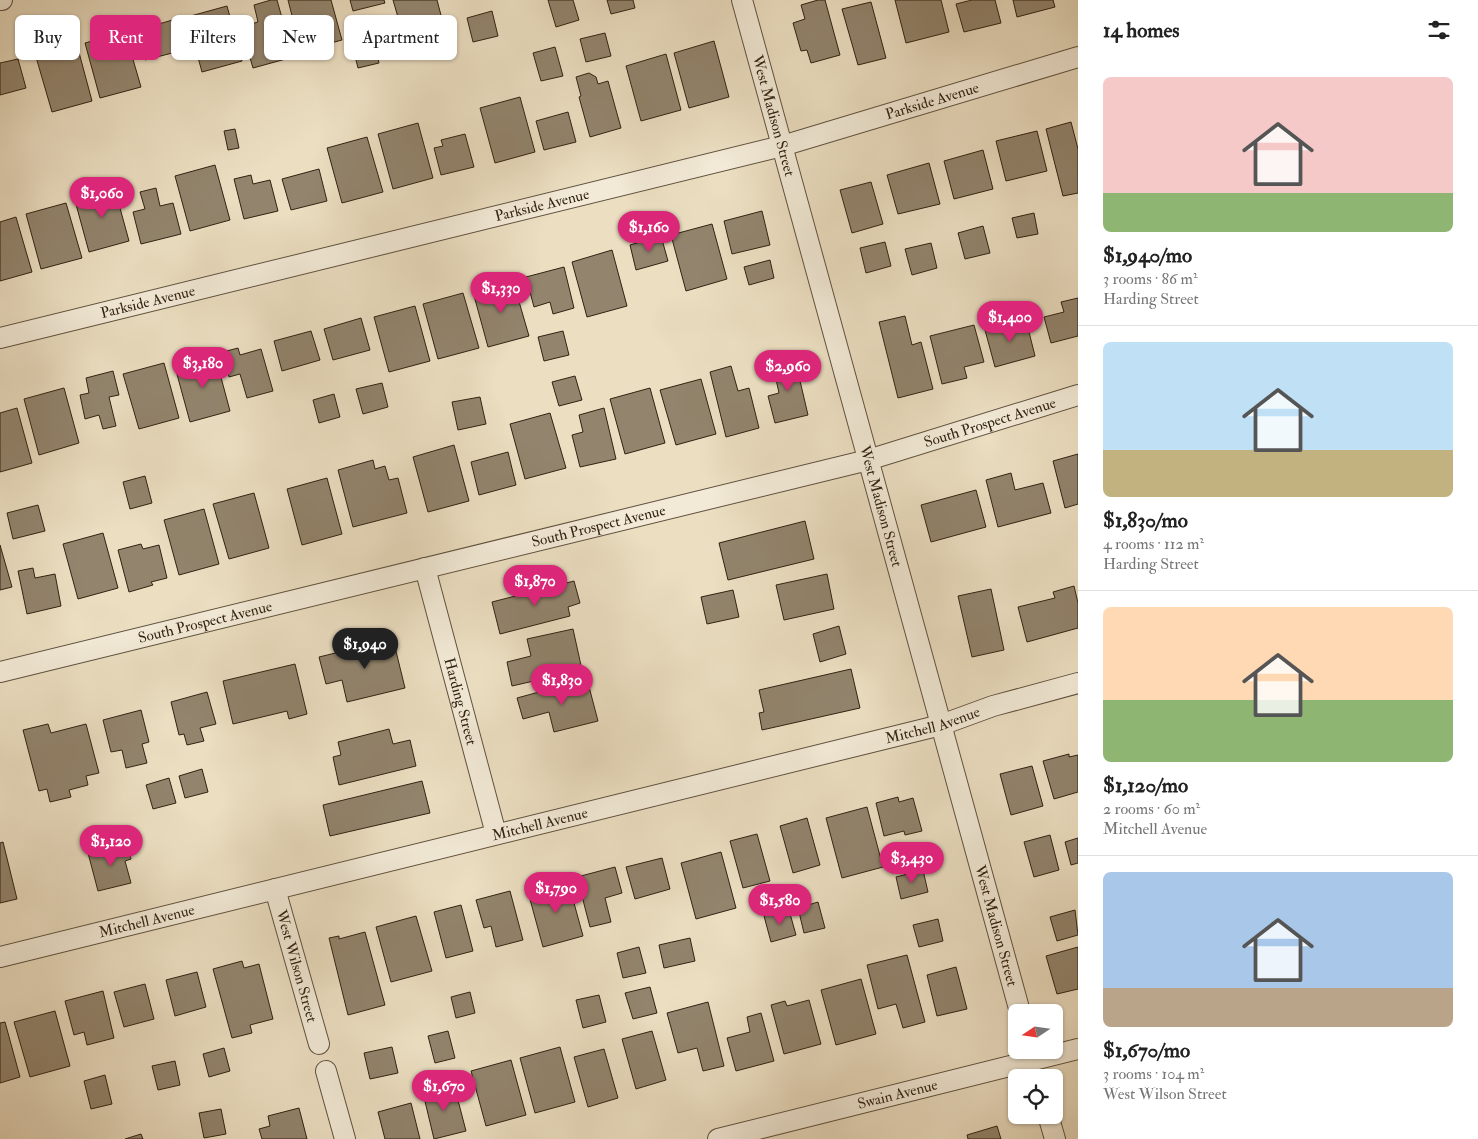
<!DOCTYPE html>
<meta charset="utf-8">
<style>
body{margin:0;font-family:"IM FELL Double Pica",serif;background:#f2f2f2;color:#222;height:100vh;display:flex;flex-direction:column;font-size:19px;white-space:nowrap}
*{box-sizing:border-box;margin:0}
p{font-size:16px;color:#767676}
.icon{flex:none;width:28px;height:28px;fill:none;stroke:currentColor;stroke-width:2;stroke-linecap:round;stroke-linejoin:round}
.map{position:relative;flex:1;overflow:hidden}
.panel{display:flex;flex-direction:column;background:#fff;width:400px}
.panel>*{flex:none}
.top-card{position:absolute;left:15px;top:15px;width:475px;height:45px;display:flex;gap:10px}
.needle{width:32px;rotate:257deg}
.fabs{position:absolute;left:1008px;top:1004px;display:grid;gap:10px}
.fabs a{display:grid;place-items:center;width:55px;height:55px;border-radius:8px;background:#fff;box-shadow:0 1px 4px #0004;font-size:25px}
.price{position:absolute;translate:-50% -42px;padding:0 11px;border-radius:18px;background:#db2777;color:#fff;font-size:16px;line-height:32px;filter:drop-shadow(0 1px 2px #0008)}
.price::after{content:'';position:absolute;left:50%;top:30px;width:15px;height:11px;margin-left:-8px;background:inherit;clip-path:polygon(0 0,100% 0,50% 100%)}
.price.active{background:#222;color:#fff}
ul{padding:0;list-style:none}
li{display:grid;align-content:center;gap:10px;height:265px;padding:0 25px}
li+li{border-top:1px solid #e0e0e0}
li span{display:grid;place-items:center;height:155px;border-radius:8px;color:#555}
li>.icon{margin-inline-start:auto}
span .icon{width:90px;height:90px;fill:#fffc;stroke-width:1}
li b{font-size:21px}
h2{display:flex;justify-content:space-between;align-items:center;height:60px;padding:0 25px;font-size:21px}
.tag{padding:0 18px;border-radius:8px;background:#fff;box-shadow:0 1px 4px #0004;font-size:18px;line-height:45px}
.tag.active{background:#db2777;color:#fff}
main{display:flex;flex:1;min-height:0}
.map>svg:first-child{display:block}
</style>
<main>
<div class="map">
<svg width="1078" height="1139" viewBox="0 0 1078 1139">
<rect width="100%" height="100%" fill="#ebdec1"/>
<filter id="stains"><feTurbulence type="fractalNoise" baseFrequency=".004" numOctaves="4"/><feColorMatrix values="0 0 0 0 .2 0 0 0 0 .09 0 0 0 0 .02 0 0 0 .5 -.17"/></filter>
<radialGradient id="worn" r=".72"><stop offset=".6" stop-color="#630" stop-opacity="0"/><stop offset="1" stop-color="#630" stop-opacity=".3"/></radialGradient>
<g fill="#92846d" stroke="#312212">
<path d="M271,0H277L293,57L253,68L241,27L258,22L254,5Z"/>
<path d="M288,0H331L342,40L301,51Z"/>
<path d="M350,0H384L385,3L353,11Z"/>
<path d="M393,0H437L442,19L402,31Z"/>
<path d="M548,0H573L579,20L556,27Z"/>
<path d="M607,0H633L635,8L611,14Z"/>
<path d="M818,0H825L840,55L811,63L807,50L801,51L793,23L805,19L801,5Z"/>
<path d="M895,0H941L949,32L906,43Z"/>
<path d="M972,0H995L1001,23L964,32L956,4Z"/>
<path d="M1013,0H1053L1055,7L1017,17Z"/>
<path d="M871,2L886,58L858,65L842,9Z"/>
<path d="M227,6L242,61L202,72L187,17Z"/>
<path d="M492,11L498,36L473,42L467,18Z"/>
<path d="M176,19L184,50L145,60L138,30Z"/>
<path d="M125,32L141,87L100,98L85,43Z"/>
<path d="M605,33L611,56L586,62L580,39Z"/>
<path d="M374,39L379,63L358,68L352,44Z"/>
<path d="M714,41L729,97L689,108L674,53Z"/>
<path d="M77,45L92,101L52,112L36,57Z"/>
<path d="M555,47L563,76L541,81L533,53Z"/>
<path d="M666,54L681,110L641,121L626,66Z"/>
<path d="M18,59L26,88L0,95V63Z"/>
<path d="M589,73L596,77L598,84L608,81L621,128L590,137L579,97L581,96L576,77Z"/>
<path d="M520,97L535,152L495,163L480,108Z"/>
<path d="M568,112L576,142L544,150L536,121Z"/>
<path d="M1071,122L1078,149V193L1063,196L1046,129Z"/>
<path d="M418,123L433,178L393,189L378,134Z"/>
<path d="M235,129L239,148L228,150L224,131Z"/>
<path d="M1037,131L1047,171L1006,181L996,141Z"/>
<path d="M465,134L474,167L441,175L434,148L443,146L441,140Z"/>
<path d="M367,137L383,192L342,203L327,148Z"/>
<path d="M983,150L993,189L954,199L944,161Z"/>
<path d="M929,163L940,204L898,214L887,175Z"/>
<path d="M215,165L230,220L190,231L175,176Z"/>
<path d="M319,169L327,201L291,210L282,179Z"/>
<path d="M251,175L253,184L270,180L278,211L244,219L234,179Z"/>
<path d="M871,182L883,224L852,233L840,190Z"/>
<path d="M114,186L129,241L89,252L74,197Z"/>
<path d="M156,188L160,206L173,203L181,234L141,244L133,212L145,209L140,192Z"/>
<path d="M66,203L82,258L41,269L26,214Z"/>
<path d="M762,211L770,245L732,254L724,221Z"/>
<path d="M1034,213L1038,234L1017,238L1012,218Z"/>
<path d="M16,217L32,272L0,281V222Z"/>
<path d="M712,224L727,279L686,291L671,235Z"/>
<path d="M983,226L990,253L965,259L958,233Z"/>
<path d="M661,236L668,261L636,270L630,245Z"/>
<path d="M885,242L891,266L866,273L860,248Z"/>
<path d="M931,243L937,268L912,275L905,249Z"/>
<path d="M612,250L627,306L587,317L572,262Z"/>
<path d="M770,260L774,278L749,285L744,267Z"/>
<path d="M564,267L574,308L553,314L550,302L534,307L526,277Z"/>
<path d="M513,281L529,336L488,347L473,292Z"/>
<path d="M463,293L479,348L438,359L423,304Z"/>
<path d="M1078,298V336L1051,343L1044,317L1064,312L1061,302Z"/>
<path d="M415,306L430,361L389,372L374,317Z"/>
<path d="M905,316L912,345L921,342L933,389L898,398L879,322Z"/>
<path d="M361,318L370,350L333,360L324,329Z"/>
<path d="M1026,320L1035,356L995,367L985,330Z"/>
<path d="M974,325L984,362L964,367L967,378L942,384L930,336Z"/>
<path d="M311,331L320,360L282,371L274,341Z"/>
<path d="M563,331L569,355L544,361L538,337Z"/>
<path d="M238,348L240,355L261,349L273,391L247,398L240,374L229,377L223,352Z"/>
<path d="M215,355L230,411L190,422L175,367Z"/>
<path d="M794,355L808,415L775,423L768,396L779,393L772,361Z"/>
<path d="M164,363L179,418L139,429L123,374Z"/>
<path d="M731,366L738,391L749,388L759,428L726,437L710,372Z"/>
<path d="M113,371L119,395L109,397L116,426L103,429L99,415L85,419L80,395L89,393L86,378Z"/>
<path d="M575,376L582,400L559,406L552,382Z"/>
<path d="M701,379L716,434L676,445L660,390Z"/>
<path d="M382,383L388,407L363,414L356,389Z"/>
<path d="M64,388L79,443L39,455L24,399Z"/>
<path d="M650,388L665,443L625,454L610,399Z"/>
<path d="M334,394L340,417L319,423L313,400Z"/>
<path d="M480,397L486,424L458,430L452,402Z"/>
<path d="M17,408L32,463L0,472V413Z"/>
<path d="M604,408L616,459L580,467L572,435L583,432L579,415Z"/>
<path d="M550,413L566,468L525,479L510,424Z"/>
<path d="M454,445L469,501L428,512L413,457Z"/>
<path d="M508,452L516,485L479,495L471,462Z"/>
<path d="M1078,454V504L1065,508L1053,461Z"/>
<path d="M373,460L375,469L385,466L389,480L398,478L407,513L353,527L338,470Z"/>
<path d="M1011,473L1015,490L1043,483L1051,513L998,527L986,480Z"/>
<path d="M145,476L152,503L130,509L123,482Z"/>
<path d="M327,478L342,534L302,545L287,489Z"/>
<path d="M976,490L986,527L931,542L921,505Z"/>
<path d="M254,493L269,548L229,559L213,504Z"/>
<path d="M38,505L45,531L13,539L7,513Z"/>
<path d="M204,509L219,564L179,575L164,520Z"/>
<path d="M805,521L814,559L728,580L719,543Z"/>
<path d="M103,533L118,588L78,599L63,544Z"/>
<path d="M141,544L143,549L159,545L167,578L151,582L153,585L129,592L118,550Z"/>
<path d="M0,545L12,587L0,590Z"/>
<path d="M33,568L35,578L55,574L61,606L27,614L18,571Z"/>
<path d="M827,574L834,609L784,620L776,585Z"/>
<path d="M574,581L580,603L568,607L570,616L500,634L492,602Z"/>
<path d="M1074,586L1078,603V628L1027,642L1018,607L1055,598L1053,592Z"/>
<path d="M991,589L1004,650L972,657L958,596Z"/>
<path d="M733,590L739,617L707,624L701,597Z"/>
<path d="M839,626L846,654L820,662L813,634Z"/>
<path d="M573,629L582,670L512,686L507,662L531,656L527,639Z"/>
<path d="M393,639L405,688L347,702L342,680L326,684L319,657Z"/>
<path d="M295,664L307,714L289,719L287,711L233,724L223,681Z"/>
<path d="M851,669L860,708L762,730L759,713L764,712L759,690Z"/>
<path d="M587,679L598,721L554,732L549,712L523,719L517,698Z"/>
<path d="M207,692L216,724L200,728L204,741L187,745L184,734L179,735L171,702Z"/>
<path d="M141,710L149,742L142,744L147,763L126,768L122,750L111,752L103,720Z"/>
<path d="M48,724L51,733L86,724L99,773L86,776L88,785L69,790L71,797L50,802L47,789L39,791L23,730Z"/>
<path d="M389,729L393,744L410,740L416,766L339,785L333,757L341,755L338,742Z"/>
<path d="M1069,754V757L1078,755V792L1054,799L1043,761Z"/>
<path d="M1032,766L1043,806L1011,815L1000,774Z"/>
<path d="M202,769L208,792L185,798L179,776Z"/>
<path d="M169,778L176,803L153,809L146,785Z"/>
<path d="M422,781L430,813L330,836L323,805Z"/>
<path d="M898,797L899,802L913,798L922,831L905,835L904,831L884,836L876,803Z"/>
<path d="M867,807L883,867L842,878L826,818Z"/>
<path d="M807,818L820,865L793,873L780,826Z"/>
<path d="M757,834L770,881L743,888L730,841Z"/>
<path d="M1050,835L1059,870L1034,877L1024,842Z"/>
<path d="M1078,838V863L1071,865L1065,842Z"/>
<path d="M3,842L17,899L0,903V843Z"/>
<path d="M127,843L131,859L125,861L131,883L98,891L88,853Z"/>
<path d="M721,852L736,908L696,919L681,863Z"/>
<path d="M662,858L670,889L635,899L626,867Z"/>
<path d="M615,867L622,893L605,898L611,922L590,927L577,877Z"/>
<path d="M923,870L928,892L901,899L896,877Z"/>
<path d="M568,881L583,936L543,947L528,892Z"/>
<path d="M510,891L523,940L496,947L491,926L484,928L476,900Z"/>
<path d="M818,902L825,928L804,933L798,908Z"/>
<path d="M461,905L473,951L446,958L434,912Z"/>
<path d="M789,910L796,935L771,942L764,916Z"/>
<path d="M1075,910L1078,935L1057,941L1050,917Z"/>
<path d="M416,916L432,971L391,982L376,927Z"/>
<path d="M938,919L943,941L919,947L913,925Z"/>
<path d="M365,932L385,1005L348,1015L329,938L339,936V939Z"/>
<path d="M690,938L695,961L664,968L659,945Z"/>
<path d="M639,947L646,973L623,978L617,953Z"/>
<path d="M1078,947V989L1057,994L1046,956Z"/>
<path d="M907,955L925,1022L903,1028L896,1004L878,1009L867,965Z"/>
<path d="M242,961L244,968L259,964L273,1019L250,1025L252,1033L232,1038L213,969Z"/>
<path d="M956,967L967,1009L937,1016L927,975Z"/>
<path d="M197,972L206,1007L175,1016L166,980Z"/>
<path d="M861,979L876,1034L836,1045L821,990Z"/>
<path d="M145,984L154,1019L124,1027L114,992Z"/>
<path d="M650,987L657,1013L633,1019L625,993Z"/>
<path d="M103,991L114,1038L87,1045L84,1032L74,1035L65,1001Z"/>
<path d="M470,992L475,1013L456,1018L451,997Z"/>
<path d="M599,995L606,1022L583,1028L576,1000Z"/>
<path d="M809,1000L821,1044L784,1054L771,1005L785,1001L787,1006Z"/>
<path d="M708,1002L724,1066L703,1071L697,1048L678,1053L667,1013Z"/>
<path d="M55,1011L70,1066L30,1077L14,1022Z"/>
<path d="M761,1013L774,1061L736,1071L727,1038L750,1032L747,1017Z"/>
<path d="M5,1022L20,1077L0,1083V1023Z"/>
<path d="M448,1031L455,1058L435,1063L428,1036Z"/>
<path d="M652,1031L666,1080L636,1089L622,1039Z"/>
<path d="M392,1047L398,1073L370,1079L364,1053Z"/>
<path d="M560,1047L575,1102L535,1113L520,1058Z"/>
<path d="M224,1048L230,1071L209,1077L203,1054Z"/>
<path d="M604,1049L618,1098L588,1107L574,1057Z"/>
<path d="M511,1060L526,1115L486,1126L471,1071Z"/>
<path d="M175,1061L180,1085L158,1090L152,1066Z"/>
<path d="M105,1075L112,1104L91,1109L84,1081Z"/>
<path d="M454,1085L466,1131L434,1139L423,1093Z"/>
<path d="M411,1103L420,1139H385L378,1112Z"/>
<path d="M299,1108L307,1139H262L259,1129L270,1126L268,1116Z"/>
<path d="M221,1109L226,1134L204,1138L199,1113Z"/>
<path d="M997,1126L1001,1139H968L967,1135Z"/>
<path d="M141,1134L143,1139H125Z"/>
</g>
<g fill="none" stroke-linecap="round" stroke-linejoin="round">
<g stroke="#60513e" stroke-width="22">
<g id="street">
<path d="M0,0H2"/>
<path id="s1" d="M742,0L1020,1012"/>
<path id="s2" d="M0,338L782,146L1078,57"/>
<path id="s3" d="M425,568L496,834"/>
<path id="s4" d="M0,672L868,460L1078,395"/>
<path id="s5" d="M275,889L319,1044"/>
<path id="s6" d="M0,957L941,725L993,706L1078,683"/>
<path d="M326,1071L345,1139"/>
<path d="M1048,1115L1055,1139"/>
<path id="s7" d="M718,1139L1078,1049"/>
</g>
</g>
<use href="#street" stroke="#f2ead7" stroke-width="20"/>
</g>
<g text-anchor="middle" stroke-width="4" stroke-linejoin="round" paint-order="stroke">
<g font-size="15" fill="#312212" stroke="#f2ead7">
<text dy="5" stroke="none"><textPath href="#s2" startOffset="962">Parkside Avenue</textPath></text>
<text dy="5" stroke="none"><textPath href="#s1" startOffset="120">West Madison Street</textPath></text>
<text dy="5" stroke="none"><textPath href="#s2" startOffset="558">Parkside Avenue</textPath></text>
<text dy="5" stroke="none"><textPath href="#s2" startOffset="152">Parkside Avenue</textPath></text>
<text dy="5" stroke="none"><textPath href="#s4" startOffset="1021">South Prospect Avenue</textPath></text>
<text dy="5" stroke="none"><textPath href="#s1" startOffset="525">West Madison Street</textPath></text>
<text dy="5" stroke="none"><textPath href="#s4" startOffset="616">South Prospect Avenue</textPath></text>
<text dy="5" stroke="none"><textPath href="#s4" startOffset="211">South Prospect Avenue</textPath></text>
<text dy="5" stroke="none"><textPath href="#s3" startOffset="138">Harding Street</textPath></text>
<text dy="5" stroke="none"><textPath href="#s6" startOffset="961">Mitchell Avenue</textPath></text>
<text dy="5" stroke="none"><textPath href="#s6" startOffset="556">Mitchell Avenue</textPath></text>
<text dy="5" stroke="none"><textPath href="#s6" startOffset="151">Mitchell Avenue</textPath></text>
<text dy="5" stroke="none"><textPath href="#s1" startOffset="960">West Madison Street</textPath></text>
<text dy="5" stroke="none"><textPath href="#s5" startOffset="80">West Wilson Street</textPath></text>
<text dy="5" stroke="none"><textPath href="#s7" startOffset="185">Swain Avenue</textPath></text>
</g>
</g>
<rect width="100%" height="100%" filter="url(#stains)"/>
<rect width="100%" height="100%" fill="url(#worn)"/>
</svg>
<div class="fabs">
<a><svg class="needle" viewBox="-14 -14 28 28"><path d="M0-13l5 13h-10z" fill="#e53935"/><path d="M0 13l5-13h-10z" fill="#767676"/></svg></a>
<a><svg class="icon" aria-label="locate" viewBox="0 0 24 24"><circle cx="12" cy="12" r="6"/><path d="M12 2v4M12 18v4M2 12h4M18 12h4"/></svg></a>
</div>
<b class="price" style="left:102px;top:219px">$1,060</b>
<b class="price" style="left:649px;top:253px">$1,160</b>
<b class="price" style="left:501px;top:314px">$1,330</b>
<b class="price" style="left:1010px;top:343px">$1,400</b>
<b class="price" style="left:203px;top:389px">$3,180</b>
<b class="price" style="left:788px;top:392px">$2,960</b>
<b class="price" style="left:535px;top:607px">$1,870</b>
<b class="price active" style="left:365px;top:670px">$1,940</b>
<b class="price" style="left:562px;top:706px">$1,830</b>
<b class="price" style="left:111px;top:867px">$1,120</b>
<b class="price" style="left:912px;top:884px">$3,430</b>
<b class="price" style="left:556px;top:914px">$1,790</b>
<b class="price" style="left:780px;top:926px">$1,580</b>
<b class="price" style="left:444px;top:1112px">$1,670</b>
<div class="top-card">
<a class="tag">Buy</a>
<a class="tag active">Rent</a>
<a class="tag">Filters</a>
<a class="tag">New</a>
<a class="tag">Apartment</a>
</div>
</div>
<section class="panel">
<h2>14 homes<svg class="icon" aria-label="filters" viewBox="0 0 24 24"><path d="M4 7h16M4 17h16"/><circle cx="9" cy="7" r="2"/><circle cx="15" cy="17" r="2"/></svg></h2>
<ul>
<li><span style="background:linear-gradient(#f6c9c9 75%,#8fb573 0)"><svg class="icon" aria-label="home" viewBox="0 0 24 24"><path d="M3 11l9-7 9 7M6 9v11h12V9"/></svg></span><div><b>$1,940/mo</b><p>3 rooms · 86 m²</p><p>Harding Street</p></div></li>
<li><span style="background:linear-gradient(#bfe0f5 70%,#c2b280 0)"><svg class="icon" aria-label="home" viewBox="0 0 24 24"><path d="M3 11l9-7 9 7M6 9v11h12V9"/></svg></span><div><b>$1,830/mo</b><p>4 rooms · 112 m²</p><p>Harding Street</p></div></li>
<li><span style="background:linear-gradient(#ffd9b3 60%,#8fb573 0)"><svg class="icon" aria-label="home" viewBox="0 0 24 24"><path d="M3 11l9-7 9 7M6 9v11h12V9"/></svg></span><div><b>$1,120/mo</b><p>2 rooms · 60 m²</p><p>Mitchell Avenue</p></div></li>
<li><span style="background:linear-gradient(#a9c7e8 75%,#b9a48a 0)"><svg class="icon" aria-label="home" viewBox="0 0 24 24"><path d="M3 11l9-7 9 7M6 9v11h12V9"/></svg></span><div><b>$1,670/mo</b><p>3 rooms · 104 m²</p><p>West Wilson Street</p></div></li>
</ul>
</section>
</main>
